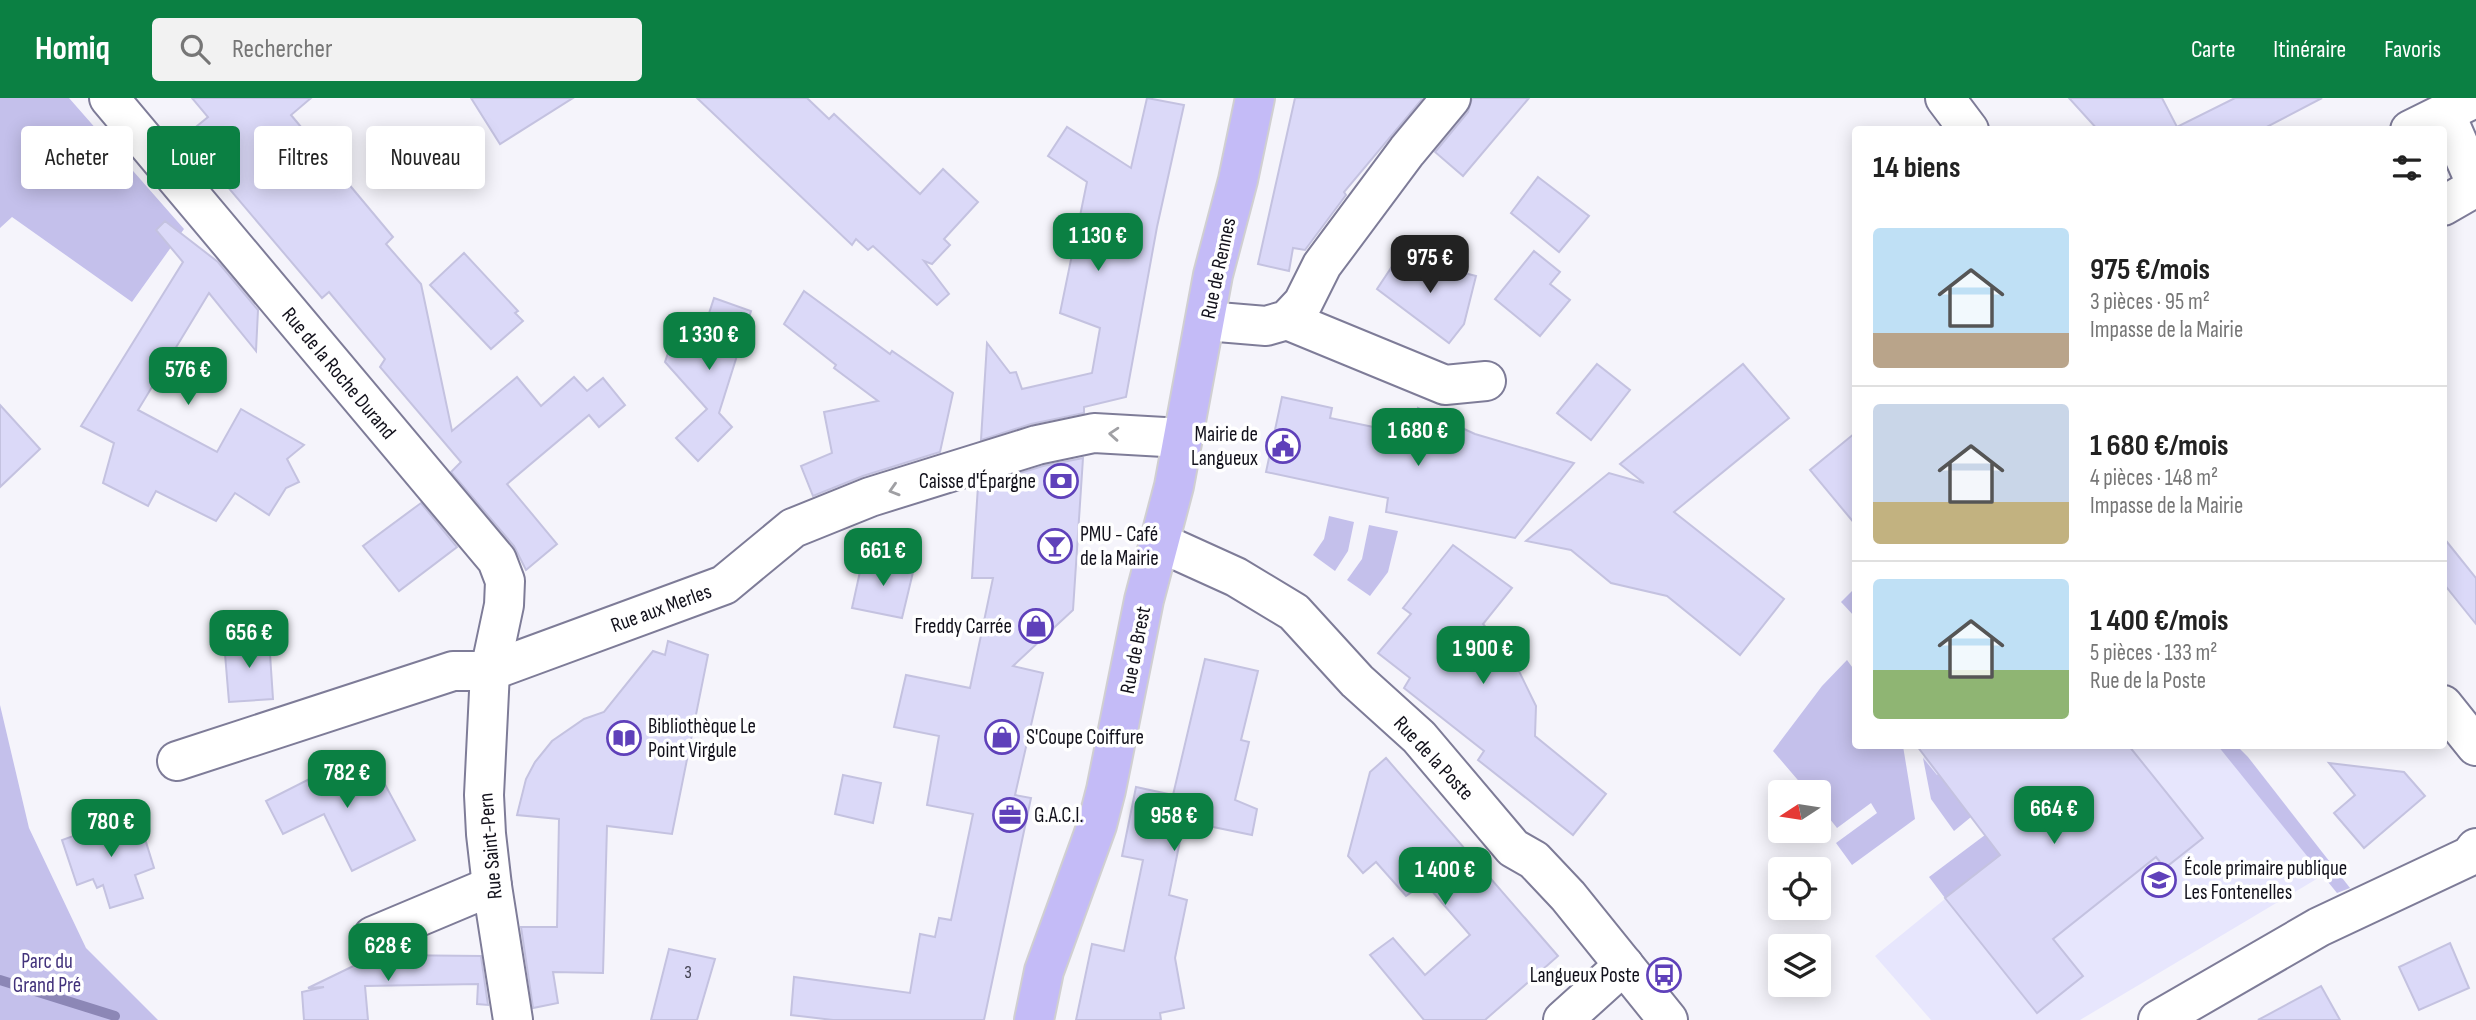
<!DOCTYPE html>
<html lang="fr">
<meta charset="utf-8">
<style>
body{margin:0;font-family:"Sofia Sans Condensed",sans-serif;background:#f2f2f2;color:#222;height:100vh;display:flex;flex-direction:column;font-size:26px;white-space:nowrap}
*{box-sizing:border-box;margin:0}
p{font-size:23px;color:#767676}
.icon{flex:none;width:38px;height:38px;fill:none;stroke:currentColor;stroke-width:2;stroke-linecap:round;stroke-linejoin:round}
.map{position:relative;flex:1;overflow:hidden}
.details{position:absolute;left:1852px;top:28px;width:595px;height:623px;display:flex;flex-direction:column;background:#fff;border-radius:7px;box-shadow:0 4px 18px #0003}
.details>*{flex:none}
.guide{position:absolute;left:21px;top:28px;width:665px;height:63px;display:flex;gap:14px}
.needle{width:46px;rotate:258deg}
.controls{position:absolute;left:1768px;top:682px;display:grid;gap:14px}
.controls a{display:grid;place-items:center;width:63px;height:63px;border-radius:7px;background:#fff;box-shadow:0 4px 18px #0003;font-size:35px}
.price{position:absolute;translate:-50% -60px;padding:0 16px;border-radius:14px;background:#0b8043;color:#fff;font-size:23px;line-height:46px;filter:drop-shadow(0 2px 4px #0008)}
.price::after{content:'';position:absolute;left:50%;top:42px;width:21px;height:16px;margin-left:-10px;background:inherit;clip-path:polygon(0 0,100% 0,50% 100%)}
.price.selected{background:#222;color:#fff}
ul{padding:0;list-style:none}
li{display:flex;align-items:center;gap:21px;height:175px;padding:0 21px}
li+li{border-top:2px solid #e0e0e0}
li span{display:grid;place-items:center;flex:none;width:196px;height:140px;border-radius:7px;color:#555}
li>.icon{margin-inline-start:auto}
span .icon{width:84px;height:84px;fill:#fffc;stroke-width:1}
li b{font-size:30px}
h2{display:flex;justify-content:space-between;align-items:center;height:84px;padding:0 21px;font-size:30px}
.tag{padding:0 24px;border-radius:7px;background:#fff;box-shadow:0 4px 18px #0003;font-size:24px;line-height:63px}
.tag.selected{background:#0b8043;color:#fff}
header{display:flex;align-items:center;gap:42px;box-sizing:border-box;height:98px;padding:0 35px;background:#0b8043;color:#fff}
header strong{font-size:33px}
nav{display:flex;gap:38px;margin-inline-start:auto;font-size:24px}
.search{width:490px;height:63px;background:#f2f2f2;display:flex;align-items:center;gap:18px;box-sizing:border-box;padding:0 24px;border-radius:7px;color:#767676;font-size:26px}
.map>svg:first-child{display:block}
</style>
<header>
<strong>Homiq</strong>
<div class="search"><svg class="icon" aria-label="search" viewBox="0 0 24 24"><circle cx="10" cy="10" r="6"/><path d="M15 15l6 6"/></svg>Rechercher</div>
<nav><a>Carte</a><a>Itinéraire</a><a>Favoris</a></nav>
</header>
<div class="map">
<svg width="2476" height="922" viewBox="0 0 2476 922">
<rect width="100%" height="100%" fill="#f5f4fb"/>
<path fill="#e7e6fd" d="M1939,648H2237L2335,770L2080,922H1931L1875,858L1983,770L2025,765L1948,669L1937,678L1923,660Z"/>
<g fill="#c4c0eb">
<path d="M0,0H69L184,131L132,204L12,119L0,130Z"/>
<path d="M1329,418L1354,424L1348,453L1335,473L1313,457L1324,441Z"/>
<path d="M1369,427L1398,433L1388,474L1370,498L1347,482L1362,461Z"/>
<path d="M1855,490V519L1841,504Z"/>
<path d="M1847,562L1855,573V648H1903L1915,721L1852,767L1836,745L1877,715L1871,705L1837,730L1818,706V695H1809L1773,653L1822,588Z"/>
<path d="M0,607L29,730L86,850L158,922H0Z"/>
<path d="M2218,648H2237L2248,659L2350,790L2337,795Z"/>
<path d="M1923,660L1937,677L1948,668L1971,719L1954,733L1931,701Z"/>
<path d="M1985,737L2025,765L1983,770L1945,800L1929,779Z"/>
</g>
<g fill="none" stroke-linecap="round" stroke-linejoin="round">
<path stroke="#8c87b6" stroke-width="10" d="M0,882L115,918"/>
</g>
<g fill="#dbd9f8" stroke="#c4c2e0" stroke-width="2">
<path d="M192,0H311L291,17L393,139L386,146L421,186L452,333L517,279L541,308L574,279L587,293L603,280L625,307L599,329L589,317L507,386L557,446L526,472L514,448L451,374L461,364L380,269L385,261L329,194L322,200L199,55L206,48L192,32L208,19Z"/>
<path d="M471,0H573L500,46Z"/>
<path d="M697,0H807L829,21L834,16L920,96L943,71L978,104L944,141L950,147L932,166L924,163L949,196L937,207L873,148L868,152L856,141L852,147Z"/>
<path d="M1147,0L1184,7L1157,129L1126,299L1084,309V315L1031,326L981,342L987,245L1010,275L1016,274L1022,291L1092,275L1100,230L1060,215L1087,84L1048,58L1067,29L1131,70Z"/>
<path d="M1295,0H1423L1344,94L1346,97L1305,152L1293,150L1289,173L1258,166Z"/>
<path d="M1472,0H1529L1463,78L1435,54L1468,14Z"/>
<path d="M2069,0H2162L2177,29L2235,0H2322L2261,32H2098Z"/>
<path d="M1538,79L1589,118L1559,154L1511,115Z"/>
<path d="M165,123L218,164L258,212L256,253L209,195L138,312L217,354L241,311L304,347L287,361L299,384L286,390L269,417L235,395L216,423L156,393L148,408L103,385L114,345L81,328L183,164L156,132Z"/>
<path d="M1403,152L1443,179L1449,171L1476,178L1464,226L1449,245L1377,191Z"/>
<path d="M1534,153L1560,174L1550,186L1570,202L1540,238L1495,201Z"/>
<path d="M464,155L518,213L515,215L523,223L491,251L430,187Z"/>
<path d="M804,193L890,256L892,253L953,295L940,354L863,378L813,398L801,368L832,355L824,314L878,303L834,270L836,267L784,226Z"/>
<path d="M714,200L751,213L719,315L732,329L698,363L676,340L707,311L665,264L674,237L699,246Z"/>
<path d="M1597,266L1630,292L1591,342L1557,315Z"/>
<path d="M1743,266L1789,320L1674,414L1784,501L1740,557L1667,498L1611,485L1571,452L1526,443L1609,375L1644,385L1620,366Z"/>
<path d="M1282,299L1332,310L1330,320L1412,337L1418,310L1475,336L1574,365L1515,440L1386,414L1388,400L1266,374Z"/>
<path d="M0,307L40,351L0,389Z"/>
<path d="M1855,335V426L1810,372Z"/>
<path d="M1083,360L1073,512L1013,568L1043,575L1015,697L1031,700L984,922H833L791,917L794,879L910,895L920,836L935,839L939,820L951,822L973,716L927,707L939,638L894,629L906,577L970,590L993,480H972L978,388L1043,368Z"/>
<path d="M421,405L457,449L399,493L363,448Z"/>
<path d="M2443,439L2476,480V526L2443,485Z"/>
<path d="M1453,447L1512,490L1483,526L1515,565L1536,608L1535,638L1606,696L1573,737L1478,662L1484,653L1404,590L1410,580L1378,555L1411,516L1403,510Z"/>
<path d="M863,460L914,470L902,520L852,510Z"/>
<path d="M269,541L273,601L229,604L224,544Z"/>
<path d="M668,543L708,557L672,736L607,728L603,875L553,874L558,905L533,910L521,829H557L559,721L517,717L526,681L535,664L552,643L584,621L604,614L653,553L665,557Z"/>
<path d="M1205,561L1258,573L1241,642L1249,644L1235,702L1257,711L1252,737L1184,723L1169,797L1187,802L1175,860L1184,910L1160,915L1161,922H1076L1092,846L1124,853L1143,762L1122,758L1136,689L1173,697Z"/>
<path d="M1917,648H2129L2203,740L2165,770L2156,759L2053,841L2083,878L2037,915L1945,800L2000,757Z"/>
<path d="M368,655L415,742L352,773L324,716L283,736L266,703L347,662L348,665Z"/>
<path d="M1386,660L1558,858L1485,922H1424L1370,857L1393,840L1425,877L1470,837L1425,785L1406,798L1376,764L1363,775L1348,758L1370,674Z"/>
<path d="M2329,665L2404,674L2425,698L2364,750L2334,715L2355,697Z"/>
<path d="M843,677L881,685L873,725L835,716Z"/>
<path d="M137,715L154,770L135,777L143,800L110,810L103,787L97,790L93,781L77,787L62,742Z"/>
<path d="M2450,845L2469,890L2419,912L2399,869Z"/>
<path d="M669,851L715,861L697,922H651Z"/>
<path d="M385,857L481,858L488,907L477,906L478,886L365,888L368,922H304L302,894L324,889L308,890L370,860Z"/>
<path d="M2321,888L2340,922H2258Z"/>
</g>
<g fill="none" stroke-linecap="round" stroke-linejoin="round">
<g stroke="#7e7c98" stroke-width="42">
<g id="minor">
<path d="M109,0L497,462L505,483L504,507L490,573L484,697L486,736L492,788L513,922"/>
<path d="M1945,0L1969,32"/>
<path d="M2445,15L2476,86"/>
<path d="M2410,32L2475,0"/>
<path d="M2443,108L2476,89"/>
<path d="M1287,222L1445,287L1486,283"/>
<path d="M1206,223L1266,228L1287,222L1303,205L1322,167L1407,53L1451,0"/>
<path d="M1161,445L1236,479L1294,514L1357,583L1419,639L1513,750L1534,762L1568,798L1668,922"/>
<path d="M2443,607L2476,648"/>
<path d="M177,663L453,573H490L724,487L793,430L870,399L1037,347L1094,335L1182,340"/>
<path d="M373,838L492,788"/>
<path d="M1563,922L1624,867"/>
<path d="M2158,922L2319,829L2470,758L2476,750"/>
</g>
</g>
<g stroke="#d0cfd1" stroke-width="42">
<path id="major" d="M1034,922L1044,873L1097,727L1106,692L1144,502L1174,388L1213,177L1238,82L1255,0"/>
</g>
<use href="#minor" stroke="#fff" stroke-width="38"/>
<use href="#major" stroke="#c4bbf7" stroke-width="38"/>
</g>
<defs><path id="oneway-chevron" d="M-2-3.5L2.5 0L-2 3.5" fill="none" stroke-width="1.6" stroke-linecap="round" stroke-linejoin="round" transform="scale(1.75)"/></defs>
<g stroke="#a0a0a4">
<use href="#oneway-chevron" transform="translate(1114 336) rotate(-176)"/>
<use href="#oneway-chevron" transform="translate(894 392) rotate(163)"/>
</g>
<defs>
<g id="civic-ring" transform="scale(1.75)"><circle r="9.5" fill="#fff" stroke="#5f41ba" stroke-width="1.5"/><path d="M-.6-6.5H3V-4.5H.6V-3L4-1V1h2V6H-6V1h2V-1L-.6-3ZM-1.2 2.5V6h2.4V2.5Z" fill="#5f41ba"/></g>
<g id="bank-ring" transform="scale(1.75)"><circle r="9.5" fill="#fff" stroke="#5f41ba" stroke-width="1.5"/><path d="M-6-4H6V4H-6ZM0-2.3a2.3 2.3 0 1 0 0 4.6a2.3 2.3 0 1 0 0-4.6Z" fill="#5f41ba"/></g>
<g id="bar-ring" transform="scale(1.75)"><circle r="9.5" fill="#fff" stroke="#5f41ba" stroke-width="1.5"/><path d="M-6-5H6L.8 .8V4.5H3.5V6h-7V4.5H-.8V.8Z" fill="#5f41ba"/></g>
<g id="shop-ring" transform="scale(1.75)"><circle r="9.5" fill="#fff" stroke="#5f41ba" stroke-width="1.5"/><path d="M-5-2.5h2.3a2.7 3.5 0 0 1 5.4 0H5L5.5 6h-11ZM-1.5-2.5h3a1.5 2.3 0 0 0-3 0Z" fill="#5f41ba"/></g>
<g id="library-ring" transform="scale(1.75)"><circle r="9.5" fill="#fff" stroke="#5f41ba" stroke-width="1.5"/><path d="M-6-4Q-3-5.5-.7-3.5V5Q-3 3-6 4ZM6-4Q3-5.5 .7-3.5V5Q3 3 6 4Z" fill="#5f41ba"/></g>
<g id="office-ring" transform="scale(1.75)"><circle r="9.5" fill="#fff" stroke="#5f41ba" stroke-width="1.5"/><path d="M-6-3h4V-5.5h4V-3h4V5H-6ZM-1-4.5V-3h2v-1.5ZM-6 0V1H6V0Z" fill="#5f41ba"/></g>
<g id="school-ring" transform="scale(1.75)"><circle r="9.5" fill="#fff" stroke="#5f41ba" stroke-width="1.5"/><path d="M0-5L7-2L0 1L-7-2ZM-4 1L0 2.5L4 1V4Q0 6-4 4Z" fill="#5f41ba"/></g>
<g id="bus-ring" transform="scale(1.75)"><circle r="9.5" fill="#fff" stroke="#5f41ba" stroke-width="1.5"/><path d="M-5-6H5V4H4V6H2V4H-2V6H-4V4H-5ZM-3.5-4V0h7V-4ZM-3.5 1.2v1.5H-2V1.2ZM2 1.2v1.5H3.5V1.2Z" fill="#5f41ba"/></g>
</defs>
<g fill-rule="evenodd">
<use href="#civic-ring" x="1283" y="348"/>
<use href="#bank-ring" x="1061" y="383"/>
<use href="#bar-ring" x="1055" y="448"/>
<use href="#shop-ring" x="1036" y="528"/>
<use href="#shop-ring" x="1002" y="639"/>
<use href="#library-ring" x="624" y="640"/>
<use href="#office-ring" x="1010" y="717"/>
<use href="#school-ring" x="2159" y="782"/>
<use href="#bus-ring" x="1664" y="877"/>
</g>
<g text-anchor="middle" stroke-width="7" stroke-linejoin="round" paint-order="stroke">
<g font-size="18" fill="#444352">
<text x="688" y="880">3</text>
</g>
<g font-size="21" fill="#12111b" stroke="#fff">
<text transform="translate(1218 170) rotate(-78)" y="7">Rue de Rennes</text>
<text transform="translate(339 275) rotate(50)" y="7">Rue de la Roche Durand</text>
<text transform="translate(661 510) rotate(-20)" y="7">Rue aux Merles</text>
<text transform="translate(1135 552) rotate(-79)" y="7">Rue de Brest</text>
<text transform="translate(1434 660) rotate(47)" y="7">Rue de la Poste</text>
<text transform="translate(490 748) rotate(-95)" y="7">Rue Saint-Pern</text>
</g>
<g font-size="21" fill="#12111b" stroke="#fff" text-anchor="start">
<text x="1258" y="343" text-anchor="end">Mairie de<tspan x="1258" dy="24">Langueux</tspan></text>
<text x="1036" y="390" text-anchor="end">Caisse d'Épargne</text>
<text x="1080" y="443">PMU - Café<tspan x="1080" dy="24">de la Mairie</tspan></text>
<text x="1012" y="535" text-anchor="end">Freddy Carrée</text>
<text x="648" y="635">Bibliothèque Le<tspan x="648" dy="24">Point Virgule</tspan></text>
<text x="1026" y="646">S'Coupe Coiffure</text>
<text x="1034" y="724">G.A.C.I.</text>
<text x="2184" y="777">École primaire publique<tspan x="2184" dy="24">Les Fontenelles</tspan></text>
<text x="1640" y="884" text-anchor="end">Langueux Poste</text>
</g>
<g font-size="21" fill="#42327b" stroke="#fff">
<text x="47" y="870">Parc du<tspan x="47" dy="24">Grand Pré</tspan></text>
</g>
</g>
</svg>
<div class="controls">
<a><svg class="needle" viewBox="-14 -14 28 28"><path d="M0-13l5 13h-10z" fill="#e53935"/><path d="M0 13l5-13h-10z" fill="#767676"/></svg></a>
<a><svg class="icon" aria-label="locate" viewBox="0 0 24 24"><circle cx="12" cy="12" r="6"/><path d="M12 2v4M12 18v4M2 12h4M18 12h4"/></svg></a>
<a><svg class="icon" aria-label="layers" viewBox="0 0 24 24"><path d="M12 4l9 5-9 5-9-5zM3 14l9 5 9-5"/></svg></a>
</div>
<b class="price" style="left:1098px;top:175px">1 130 €</b>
<b class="price selected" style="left:1430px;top:197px">975 €</b>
<b class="price" style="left:709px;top:274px">1 330 €</b>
<b class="price" style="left:188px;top:309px">576 €</b>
<b class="price" style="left:1418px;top:370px">1 680 €</b>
<b class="price" style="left:883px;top:490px">661 €</b>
<b class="price" style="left:249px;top:572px">656 €</b>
<b class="price" style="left:1483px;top:588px">1 900 €</b>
<b class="price" style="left:347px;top:712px">782 €</b>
<b class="price" style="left:2054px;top:748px">664 €</b>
<b class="price" style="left:1174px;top:755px">958 €</b>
<b class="price" style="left:111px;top:761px">780 €</b>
<b class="price" style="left:1445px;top:809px">1 400 €</b>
<b class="price" style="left:388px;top:885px">628 €</b>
<div class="guide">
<a class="tag">Acheter</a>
<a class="tag selected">Louer</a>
<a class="tag">Filtres</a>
<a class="tag">Nouveau</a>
</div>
<section class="details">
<h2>14 biens<svg class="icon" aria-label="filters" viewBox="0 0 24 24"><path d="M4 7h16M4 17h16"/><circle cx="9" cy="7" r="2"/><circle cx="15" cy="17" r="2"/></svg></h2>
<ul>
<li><span style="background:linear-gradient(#bfe0f5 75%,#b9a48a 0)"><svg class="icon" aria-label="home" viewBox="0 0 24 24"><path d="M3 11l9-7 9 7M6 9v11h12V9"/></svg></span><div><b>975 €/mois</b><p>3 pièces · 95 m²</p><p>Impasse de la Mairie</p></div></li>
<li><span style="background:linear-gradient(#c9d6e8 70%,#c2b280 0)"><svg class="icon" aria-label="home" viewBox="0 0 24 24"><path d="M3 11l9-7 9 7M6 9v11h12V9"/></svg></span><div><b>1 680 €/mois</b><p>4 pièces · 148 m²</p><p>Impasse de la Mairie</p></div></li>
<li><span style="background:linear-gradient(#bfe0f5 65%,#8fb573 0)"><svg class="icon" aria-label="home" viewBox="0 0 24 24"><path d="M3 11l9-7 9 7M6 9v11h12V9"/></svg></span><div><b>1 400 €/mois</b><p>5 pièces · 133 m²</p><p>Rue de la Poste</p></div></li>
</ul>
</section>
</div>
